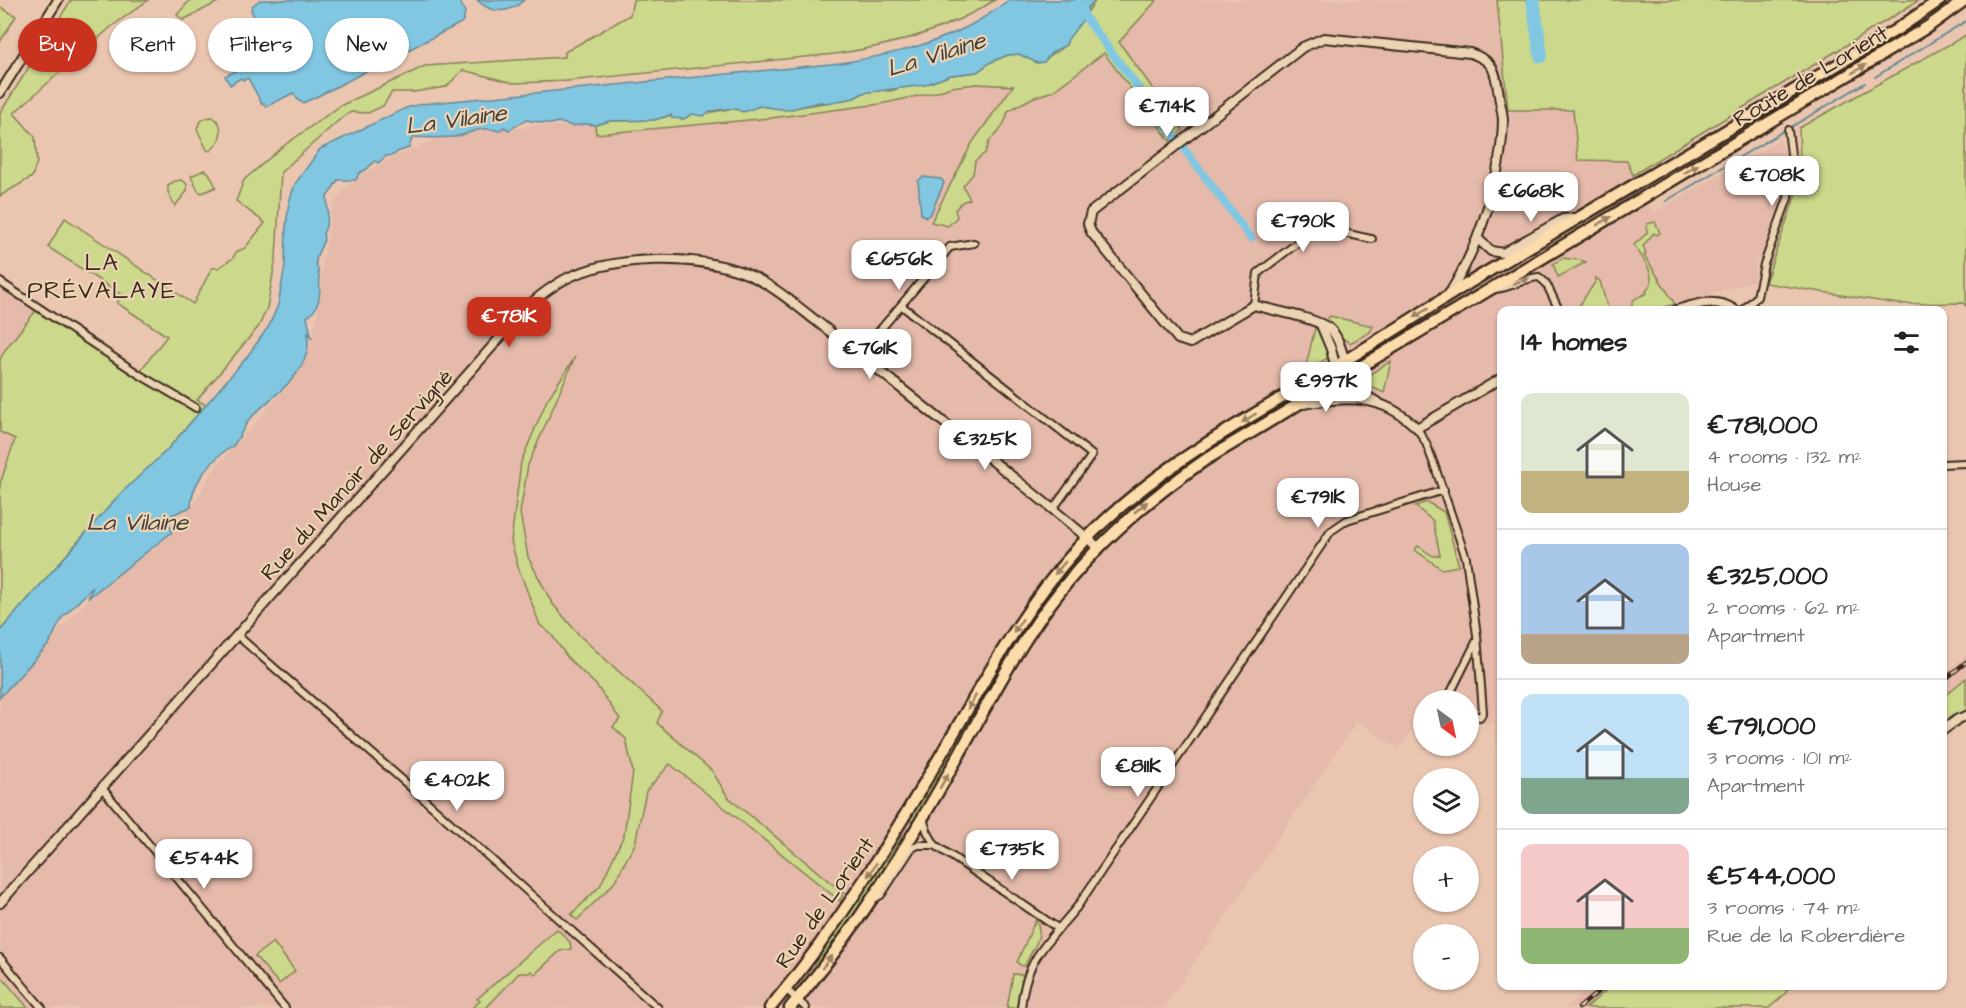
<!DOCTYPE html>
<meta charset="utf-8">
<style>
body{margin:0;font-family:"Architects Daughter",sans-serif;background:#f6f6f6;color:#222;height:100vh;display:flex;flex-direction:column;font-size:22px;white-space:nowrap}
*{box-sizing:border-box;margin:0}
p{font-size:20px;color:#767676}
.icon{flex:none;width:33px;height:33px;fill:none;stroke:currentColor;stroke-width:2;stroke-linecap:round;stroke-linejoin:round}
.map{position:relative;flex:1;overflow:hidden}
.side{position:absolute;left:1497px;top:306px;width:450px;height:684px;display:flex;flex-direction:column;background:#fff;border-radius:12px;box-shadow:0 2px 4px #0004}
.side>*{flex:none}
.top-card{position:absolute;left:18px;top:18px;width:570px;height:54px;display:flex;gap:12px}
.needle{width:39px;rotate:147deg}
.tools{position:absolute;left:1413px;top:690px;display:grid;gap:12px}
.tools a{display:grid;place-items:center;width:66px;height:66px;border-radius:50%;background:#fff;box-shadow:0 2px 4px #0004;font-size:30px}
.price{position:absolute;translate:-50% -51px;padding:0 14px;border-radius:12px;background:#fff;color:#222;font-size:20px;line-height:39px;filter:drop-shadow(0 2px 3px #0008)}
.price::after{content:'';position:absolute;left:50%;top:36px;width:18px;height:14px;margin-left:-9px;background:inherit;clip-path:polygon(0 0,100% 0,50% 100%)}
.price.selected{background:#c8321e;color:#fff}
ul{padding:0;list-style:none}
li{display:flex;align-items:center;gap:18px;height:150px;padding:0 24px}
li+li{border-top:2px solid #e0e0e0}
li span{display:grid;place-items:center;flex:none;width:168px;height:120px;border-radius:12px;color:#555}
li>.icon{margin-inline-start:auto}
span .icon{width:72px;height:72px;fill:#fffc;stroke-width:1}
li b{font-size:26px}
h2{display:flex;justify-content:space-between;align-items:center;height:72px;padding:0 24px;font-size:26px}
.chip{padding:0 21px;border-radius:27px;background:#fff;box-shadow:0 2px 4px #0004;font-size:21px;line-height:54px}
.chip.selected{background:#c8321e;color:#fff}
.map>svg:first-child{display:block}
</style>
<div class="map">
<svg width="1966" height="1008" viewBox="0 0 1966 1008">
<rect width="100%" height="100%" fill="#eac6b0"/>
<filter id="ink" filterUnits="userSpaceOnUse"><feTurbulence type="fractalNoise" baseFrequency=".0167" numOctaves="2"/><feDisplacementMap in="SourceGraphic" scale="12" xChannelSelector="R" yChannelSelector="G"/><feConvolveMatrix kernelMatrix="1 2 1 2 8 2 1 2 1" color-interpolation-filters="sRGB"/></filter>
<g filter="url(#ink)">
<g fill="#e5baaa">
<path d="M1157,0H1497L1508,109L1573,110L1578,159L1627,161L1653,213L1780,140L1788,161L1784,192L1778,212L1763,252L1755,263L1754,281L1709,294L1716,307L1722,310H1502L1501,749H1496L1494,723L1469,722L1468,700H1424L1423,713L1399,749L1357,721L1164,1008H0V695L38,656L75,612L84,605L88,598L143,553L153,550L172,532L197,499L212,472L286,388L302,366L312,339L316,321L321,295L323,260L333,204L344,190L362,175L384,161L435,140L464,132L500,127L511,129L536,125L571,127L595,125L597,133L771,118L880,104L937,92L951,87L977,84L1021,82L1053,91L1105,53L1170,140L1183,130L1119,42Z"/>
<path d="M0,275L41,304L5,350L0,360Z"/>
<path d="M0,432L15,438L0,484Z"/>
<path d="M1966,655V678L1943,697V676Z"/>
<path d="M1591,986H1611L1586,1008H1566Z"/>
</g>
<g fill="#ccd88b" stroke="#848154" stroke-width="1.5">
<path d="M71,0H148L111,27L14,113L35,137L37,162L32,177L0,196V113Z"/>
<path d="M190,0H222L183,20L177,15Z"/>
<path d="M633,0H995C946,31 892,46 835,54L567,81L513,83L463,70L446,87L414,92H392L383,106L368,113L351,112L338,121L281,172L276,257L267,308L259,326L197,400L206,405L167,450L82,537L0,631V484L15,439L0,432V360L5,350L41,304L140,371L167,336L117,303L122,295L48,247L65,218L193,304L212,268H218L233,258L236,252L245,248L265,223L236,201L244,180L282,147L340,106L425,66L565,57V52L630,15Z"/>
<path d="M1096,0H1157L1119,42L1183,130L1170,141L1104,53L1053,91L1032,98L1008,111L1006,119L1000,130L990,140L985,153L975,161L973,174L963,186L970,199L962,202L955,210L957,217L948,226L931,222L972,143L1013,86L977,84L951,87L937,92L880,104L771,118L596,134L595,125L610,121L654,120L671,115L676,117L695,113L703,116L707,113L729,109H747L760,106L787,109L854,98L863,93L881,90L890,91L903,87L924,85L951,75L977,72L991,62L1008,55L1019,54L1038,63C1046,61 1050,53 1059,51Z"/>
<path d="M1497,0H1919C1825,60 1728,115 1633,175L1627,161L1578,160L1573,110H1508Z"/>
<path d="M0,7L16,16L0,42Z"/>
<path d="M1966,35V306L1963,303L1898,304L1765,283L1795,197L1800,163L1799,128Z"/>
<path d="M213,117C226,126 221,142 210,151L207,150L197,129C199,121 204,117 213,117Z"/>
<path d="M204,170L209,173L216,187L202,193L198,191L191,176Z"/>
<path d="M182,180L187,184V191L175,206L168,192V185L175,181Z"/>
<path d="M1655,222L1660,233L1657,235L1654,233L1643,246L1646,253L1644,255L1675,304L1654,310H1631C1632,295 1639,298 1647,293L1646,291C1660,277 1642,258 1634,245L1647,233V224Z"/>
<path d="M1563,258L1584,261L1586,262L1558,277L1553,264Z"/>
<path d="M1596,278L1600,281L1608,310H1576L1596,281Z"/>
<path d="M1330,316L1373,326L1370,332L1350,343L1342,338L1328,318Z"/>
<path d="M1315,328L1321,333L1330,355L1325,360L1305,370Z"/>
<path d="M575,357L528,465L520,513L528,557L552,603L580,636L662,711L657,723L712,771L728,797L843,893L840,901L670,764L646,791L635,844L613,884L577,920L571,915L600,886L624,835L633,772L626,739L613,727L620,719L596,685L568,658L551,634L540,625L518,567L511,541L521,462L547,400Z"/>
<path d="M1391,361L1384,393L1365,384V377Z"/>
<path d="M1427,502L1444,512L1459,566L1442,569L1415,550L1418,546L1433,556L1440,555L1433,521L1415,506Z"/>
<path d="M1966,678V711L1953,715L1943,723V697Z"/>
<path d="M992,680L994,686L912,825L910,817L989,681Z"/>
<path d="M899,835L902,837L887,861L886,870L818,967L812,963Z"/>
<path d="M1036,919C1045,939 1032,947 1025,966L1020,965L1017,962Z"/>
<path d="M557,929L570,942L571,949L560,951L535,974L531,971L529,973H519L486,1008H472L480,1001L477,999Z"/>
<path d="M273,942L295,971L279,984L255,956Z"/>
<path d="M1013,974L1024,975L1017,1008H1007Z"/>
<path d="M0,975L28,1008H0Z"/>
<path d="M1611,986H1789L1785,994L1769,1008H1586Z"/>
</g>
<g fill="#81c7e2" stroke="#658894" stroke-width="1.5">
<path d="M260,0H459L465,12L463,21L459,24L320,95L303,103L299,101L293,93L266,107L264,103L262,104L248,78L243,80L241,78L230,85L225,76L237,70L236,67L241,64L227,38L229,37L227,33L255,19L251,10L252,6Z"/>
<path d="M477,0H524C510,14 491,14 477,0Z"/>
<path d="M1011,0H1096L1088,7L1085,17L1068,39L1066,45L1052,52L1044,62L1037,63L1019,54L1008,55L991,62L977,72L951,75L924,85L863,93L854,98L827,103L820,102L787,110L760,106L743,112C733,106 712,109 703,116L692,114L684,119L672,118L671,115L654,120L610,121L595,125L586,124L572,126L558,122L551,124L526,120L509,130L504,127L499,131C478,124 471,135 452,137C440,138 427,138 414,137L411,141L409,148L397,152L394,155L386,156L378,163L375,161L367,169L359,173L356,180H338L327,197C328,209 329,222 323,234L324,239C322,247 317,252 316,261C315,266 317,265 318,270C321,286 322,308 307,317L312,339L308,332C308,339 309,348 306,355C297,384 268,398 249,420C243,428 239,439 232,447C229,450 224,450 221,454C206,468 191,485 191,507L167,517L172,532L88,598L93,587L62,618L49,644L0,697V631L120,494L167,450L246,358L269,326L278,305L285,266L286,227L289,202L295,184L320,149L406,108L421,104L841,63C883,56 925,47 963,29C980,21 995,10 1011,0Z"/>
<path d="M923,177L941,179L944,183L931,213L926,217L921,214L918,181Z"/>
</g>
<g fill="none" stroke-linecap="round" stroke-linejoin="round">
<g stroke="#658894" stroke-width="2">
<path d="M1875,77L1966,21"/>
<path d="M1791,127L1865,83"/>
<path d="M1666,201L1785,130"/>
</g>
<path stroke="#81c7e2" stroke-width="8" d="M1079,0L1085,17L1251,238"/>
<path stroke="#81c7e2" stroke-width="14" d="M1533,0L1541,56"/>
<g stroke="#3b2a1e" stroke-width="10">
<g id="minor">
<path d="M0,282L140,375L196,408"/>
<path d="M1495,289C1511,288 1523,278 1539,277L1546,283L1559,310"/>
<path d="M1254,305L1258,273L1309,234C1324,226 1354,236 1372,239"/>
<path d="M902,306L1092,455L1053,509"/>
<path d="M1743,310L1757,297L1764,264L1788,198L1792,162L1788,130"/>
<path d="M859,355L950,247L974,243"/>
<path d="M1417,428L1426,443L1435,467L1466,558L1477,635L1483,712L1480,717L1468,714"/>
<path d="M1942,464L1966,463"/>
<path d="M238,636L407,784L658,1008"/>
<path d="M1447,700L1476,642"/>
<path d="M102,788L285,1008"/>
<path d="M923,818L927,831L935,845L1059,929"/>
<path d="M876,898L881,895L911,849L918,845H935"/>
<path d="M0,958L42,1008"/>
<path d="M786,989L806,1008"/>
<path d="M1021,1008C1025,959 1048,942 1077,907L1331,531L1347,520L1444,490"/>
</g>
</g>
<g stroke="#3b2a1e" stroke-width="12">
<g id="tertiary">
<path d="M0,93L58,0"/>
<path d="M1478,239L1491,251L1503,253L1563,219L1574,218"/>
<path d="M1677,310C1697,304 1716,297 1735,310"/>
<path d="M1321,325L1331,349L1339,381L1352,398"/>
<path d="M1303,404C1349,397 1381,393 1417,428L1502,378"/>
<path d="M1380,404C1373,399 1363,395 1357,388C1345,373 1342,338 1330,329C1314,317 1274,311 1254,305L1190,343L1178,339L1091,232L1088,224L1091,212L1303,47L1324,38L1470,53C1495,61 1495,71 1499,95C1500,104 1503,113 1503,122C1501,178 1479,247 1449,294"/>
<path d="M1942,731L1958,719L1966,716"/>
<path d="M0,903L529,305C543,293 557,282 574,275C621,256 692,255 739,271C768,281 792,302 815,320C843,342 870,363 897,385C964,439 1033,491 1098,547"/>
</g>
</g>
<g stroke="#3b2a1e" stroke-width="15">
<g id="primary">
<path d="M770,1008C839,926 891,840 945,748C985,680 1022,610 1076,550C1155,462 1264,411 1364,349C1405,324 1445,297 1487,272C1623,191 1760,111 1896,30L1940,0"/>
<path d="M790,1008C855,932 907,847 956,760C989,702 1019,642 1061,590C1102,539 1151,497 1205,460L1853,72L1929,26L1965,0"/>
</g>
</g>
<use href="#minor" stroke="#ecd3b4" stroke-width="6"/>
<use href="#tertiary" stroke="#ecd3b4" stroke-width="8"/>
<use href="#primary" stroke="#fddcac" stroke-width="10"/>
<g stroke="#3b2a1e" stroke-width="4.5">
<g id="rail">
<path d="M1942,682L1966,662"/>
<path d="M1579,1008L1605,986"/>
</g>
</g>
<use href="#rail" stroke="#ecd3b4" stroke-width="2" stroke-dasharray="7" stroke-linecap="butt"/>
</g>
<defs><path id="oneway-solid" d="M-6-.8H1V-3.2L6.5 0L1 3.2V.8H-6Z" transform="scale(1.5)"/></defs>
<g fill="#9c8365">
<use href="#oneway-solid" transform="translate(1859 69) rotate(-31)"/>
<use href="#oneway-solid" transform="translate(1691 169) rotate(-31)"/>
<use href="#oneway-solid" transform="translate(1604 221) rotate(-31)"/>
<use href="#oneway-solid" transform="translate(1421 313) rotate(148)"/>
<use href="#oneway-solid" transform="translate(1249 418) rotate(148)"/>
<use href="#oneway-solid" transform="translate(1141 507) rotate(-40)"/>
<use href="#oneway-solid" transform="translate(1060 568) rotate(130)"/>
<use href="#oneway-solid" transform="translate(1018 626) rotate(123)"/>
<use href="#oneway-solid" transform="translate(972 702) rotate(120)"/>
<use href="#oneway-solid" transform="translate(944 781) rotate(-60)"/>
<use href="#oneway-solid" transform="translate(872 870) rotate(122)"/>
<use href="#oneway-solid" transform="translate(827 962) rotate(-52)"/>
</g>
<use fill="#947e69" href="#oneway-solid" transform="translate(1521 281) rotate(-21)"/>
</g>
<g text-anchor="middle" stroke-width="4.5" stroke-linejoin="round" paint-order="stroke">
<g font-size="22" fill="#3b2a1e" stroke="#ecd3b4">
<text transform="translate(1810 75) rotate(-31)" y="8">Route de Lorient</text>
<text transform="translate(356 474) rotate(-48)" y="8">Rue du Manoir de Servigné</text>
<text transform="translate(824 902) rotate(-55)" y="8">Rue de Lorient</text>
</g>
<g font-size="24" font-style="italic" fill="#46423b" stroke="#ecd3b4">
<text transform="translate(936 54) rotate(-17)" y="8">La Vilaine</text>
<text transform="translate(456 119) rotate(-8)" y="8">La Vilaine</text>
<text x="137" y="530">La Vilaine</text>
</g>
<g font-size="24" letter-spacing="1.5" fill="#3b2a1e" stroke="#ecd3b4">
<text x="102" y="270">LA<tspan x="102" dy="28">PRÉVALAYE</tspan></text>
</g>
</g>
</svg>
<div class="tools">
<a><svg class="needle" viewBox="-14 -14 28 28"><path d="M0-13l5 13h-10z" fill="#e53935"/><path d="M0 13l5-13h-10z" fill="#767676"/></svg></a>
<a><svg class="icon" aria-label="layers" viewBox="0 0 24 24"><path d="M12 4l9 5-9 5-9-5zM3 14l9 5 9-5"/></svg></a>
<a>+</a>
<a>−</a>
</div>
<b class="price" style="left:1167px;top:138px">€714K</b>
<b class="price" style="left:1772px;top:207px">€708K</b>
<b class="price" style="left:1531px;top:223px">€668K</b>
<b class="price" style="left:1303px;top:253px">€790K</b>
<b class="price" style="left:899px;top:291px">€656K</b>
<b class="price selected" style="left:509px;top:348px">€781K</b>
<b class="price" style="left:870px;top:380px">€761K</b>
<b class="price" style="left:1326px;top:413px">€997K</b>
<b class="price" style="left:985px;top:471px">€325K</b>
<b class="price" style="left:1318px;top:529px">€791K</b>
<b class="price" style="left:1138px;top:798px">€811K</b>
<b class="price" style="left:457px;top:812px">€402K</b>
<b class="price" style="left:1012px;top:881px">€735K</b>
<b class="price" style="left:204px;top:890px">€544K</b>
<div class="top-card">
<a class="chip selected">Buy</a>
<a class="chip">Rent</a>
<a class="chip">Filters</a>
<a class="chip">New</a>
</div>
<section class="side">
<h2>14 homes<svg class="icon" aria-label="filters" viewBox="0 0 24 24"><path d="M4 7h16M4 17h16"/><circle cx="9" cy="7" r="2"/><circle cx="15" cy="17" r="2"/></svg></h2>
<ul>
<li><span style="background:linear-gradient(#dfe7d0 65%,#c2b280 0)"><svg class="icon" aria-label="home" viewBox="0 0 24 24"><path d="M3 11l9-7 9 7M6 9v11h12V9"/></svg></span><div><b>€781,000</b><p>4 rooms · 132 m²</p><p>House</p></div></li>
<li><span style="background:linear-gradient(#a9c7e8 75%,#b9a48a 0)"><svg class="icon" aria-label="home" viewBox="0 0 24 24"><path d="M3 11l9-7 9 7M6 9v11h12V9"/></svg></span><div><b>€325,000</b><p>2 rooms · 62 m²</p><p>Apartment</p></div></li>
<li><span style="background:linear-gradient(#bfe0f5 70%,#7fa58c 0)"><svg class="icon" aria-label="home" viewBox="0 0 24 24"><path d="M3 11l9-7 9 7M6 9v11h12V9"/></svg></span><div><b>€791,000</b><p>3 rooms · 101 m²</p><p>Apartment</p></div></li>
<li><span style="background:linear-gradient(#f6c9c9 70%,#8fb573 0)"><svg class="icon" aria-label="home" viewBox="0 0 24 24"><path d="M3 11l9-7 9 7M6 9v11h12V9"/></svg></span><div><b>€544,000</b><p>3 rooms · 74 m²</p><p>Rue de la Roberdière</p></div></li>
</ul>
</section>
</div>
